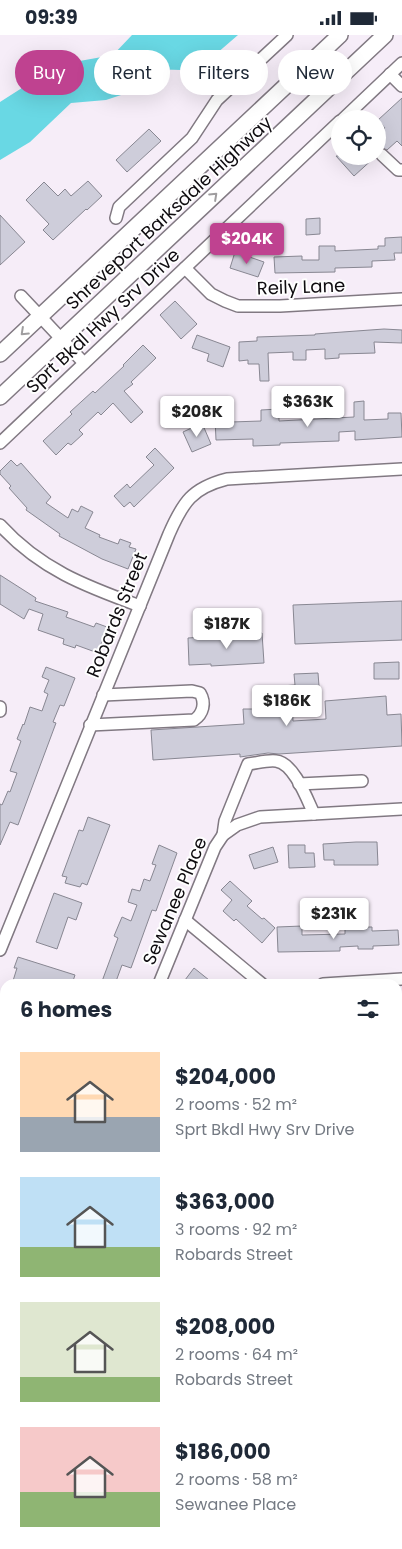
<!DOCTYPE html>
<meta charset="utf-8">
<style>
body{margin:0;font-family:Poppins,sans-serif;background:#f2f2f3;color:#1f2937;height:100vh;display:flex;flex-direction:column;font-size:19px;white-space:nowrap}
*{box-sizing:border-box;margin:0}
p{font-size:16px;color:#747a83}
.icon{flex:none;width:28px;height:28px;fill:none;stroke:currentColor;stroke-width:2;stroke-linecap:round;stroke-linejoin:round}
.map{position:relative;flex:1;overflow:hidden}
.panel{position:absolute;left:0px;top:944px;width:402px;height:571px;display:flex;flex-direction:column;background:#fff;border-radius:15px 15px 0 0;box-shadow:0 5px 20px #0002}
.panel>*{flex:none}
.hud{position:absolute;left:15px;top:15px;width:372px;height:45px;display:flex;gap:10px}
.tools{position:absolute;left:331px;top:75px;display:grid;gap:10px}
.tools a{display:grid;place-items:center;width:55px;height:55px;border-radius:50%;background:#fff;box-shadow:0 5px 20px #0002;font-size:25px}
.price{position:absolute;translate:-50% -42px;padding:0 11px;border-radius:5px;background:#fff;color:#222;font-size:16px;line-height:32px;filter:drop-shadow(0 1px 2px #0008)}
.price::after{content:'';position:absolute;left:50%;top:30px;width:15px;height:11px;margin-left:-8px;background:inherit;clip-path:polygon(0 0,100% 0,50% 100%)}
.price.active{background:#bf4290;color:#fff}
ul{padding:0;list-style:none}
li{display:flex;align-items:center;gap:15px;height:125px;padding:0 20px}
li span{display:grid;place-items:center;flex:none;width:140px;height:100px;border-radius:0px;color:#555}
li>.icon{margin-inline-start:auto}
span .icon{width:60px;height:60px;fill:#fffc;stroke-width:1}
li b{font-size:21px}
h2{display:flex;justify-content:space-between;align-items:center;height:60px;padding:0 20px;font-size:21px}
.chip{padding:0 18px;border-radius:22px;background:#fff;box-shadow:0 5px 20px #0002;font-size:18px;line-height:45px}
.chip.active{background:#bf4290;color:#fff}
.status{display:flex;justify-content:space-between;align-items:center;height:35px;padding:0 25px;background:#fff;direction:ltr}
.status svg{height:14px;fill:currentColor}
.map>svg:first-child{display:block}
</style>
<div class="status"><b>09:39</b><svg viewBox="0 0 49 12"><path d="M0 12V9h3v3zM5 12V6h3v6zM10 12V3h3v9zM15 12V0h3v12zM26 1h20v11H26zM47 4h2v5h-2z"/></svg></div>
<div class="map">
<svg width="402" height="1514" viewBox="0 0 402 1514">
<rect width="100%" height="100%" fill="#f6edf8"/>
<path fill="#69d8e4" d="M132,0H238L216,19L181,35L148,34L121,60L106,65L71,68L30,107L0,125V67L47,37L74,27L113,20Z"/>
<g fill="#cecdda" stroke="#888792">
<path d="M402,63V111L397,106L387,115L383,113L378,114V99L385,93L378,85Z"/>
<path d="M149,94L161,106L127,137L116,125Z"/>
<path d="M336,121H375V122L354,141Z"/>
<path d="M88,146L102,161L87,175L86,174L53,205L43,195L49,189L26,165L44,147L58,161L65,154L71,161Z"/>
<path d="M0,180L25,207L0,230Z"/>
<path d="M320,183V199L306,200V184Z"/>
<path d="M402,202V218H394L395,225L372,226V232L335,233V237L275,238L274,222L302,221V225H319V211H335V216L378,214V211H385V203Z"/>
<path d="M235,217L264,227L258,242L230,233Z"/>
<path d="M175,266L197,289L181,304L160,280Z"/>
<path d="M384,294L402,295V308L374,307L375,318L339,319V323L325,324V314L306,315V325H293V317L268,318L269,346H260L259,329H248V325L239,326V307L257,306V302L315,300V299Z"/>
<path d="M197,300L230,312L223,332L207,326L209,319L192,313Z"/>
<path d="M143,310L156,323L131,347L133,349L124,356L143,377L131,388L113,368L101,380L98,377L79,395L83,399L71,410L68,408L56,420L43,406L72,379L70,377L93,356L95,358L124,331L123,330Z"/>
<path d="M364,366V385L388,384V378H401L402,402L355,405V396L339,397V406L280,408V410L253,411V404L216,405L215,383H231V387L261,386V375L279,374V386L354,382V367Z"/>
<path d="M202,388L211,409L192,417L183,397Z"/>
<path d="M155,413L174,433L134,472L130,467L124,472L114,461L127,449L130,453L154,430L146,422Z"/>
<path d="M11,425L17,431L21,428L51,462L46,468L68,483L72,474L78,477L81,471L93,477L85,493L100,500L99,502L118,509L120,504L131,508L129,512L136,514L128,534L102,524L59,501L60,499L26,475L27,473L9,453L11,451L0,439V436Z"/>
<path d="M0,540L36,563L35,566L68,577L66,582L94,592L96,588L107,592L98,618L76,610L75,613L63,609L64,604L38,595L43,579L29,574L24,584L0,569Z"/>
<path d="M402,566V605L295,609L293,570Z"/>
<path d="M262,598L264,628L211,631V629L189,630L188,603Z"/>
<path d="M399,627V644H374V628Z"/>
<path d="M46,632L75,643L64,671L60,670L53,687L56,688L18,790L10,787L0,810V769L2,770L8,756L10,757L17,738L10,736L21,706L17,704L23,689L24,690L30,672L42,676L48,659L44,657L49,645L42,642Z"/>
<path d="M318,638L320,664L292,666L293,686L326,684L325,666L386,661L387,680L401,679L402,711L279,719L268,718L240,722V719L153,725L151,695L244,689L243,674H256L255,657L281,655V651L295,650L294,639Z"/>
<path d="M88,782L110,790L87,850L82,848L80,852L65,848L67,842L62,841L79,795L83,796Z"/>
<path d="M356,807H377L378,830H334V825H324L323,809Z"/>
<path d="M159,810L177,818L156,876L152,875L131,933L122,930L115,949H101L118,903L114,901L122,882L131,886L137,870L128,867L132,854L140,856L144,844L150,846L156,830L152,829Z"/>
<path d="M288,810H305V818H314L315,832L289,833Z"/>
<path d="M273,812L278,827L254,834L249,820Z"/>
<path d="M230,846L252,866L247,871L262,884L264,883L275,893L262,908L236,884L234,886L223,876L232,865L221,855Z"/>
<path d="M54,858L82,868L76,885L68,882L57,914L36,907Z"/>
<path d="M302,891V900L345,899V892H372V896L398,895L399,910L373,911V914H358V911L340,912V916L278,917L277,892Z"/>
<path d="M18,922L75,940L72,949H12L17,933H14Z"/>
<path d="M194,933L214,949H182Z"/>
</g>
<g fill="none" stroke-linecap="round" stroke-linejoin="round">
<g stroke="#817982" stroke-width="14">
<g id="minor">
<path d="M390,39L402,51"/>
<path d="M343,84L402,28"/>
<path d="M382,120L398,135H402"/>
<path d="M116,183L119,172L192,103L217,65L287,0"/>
<path d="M185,233L211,259L225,266L238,271H280L402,264"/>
<path d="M21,261L84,328"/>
<path d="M0,408L340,86"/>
<path d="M0,490C40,534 85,551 140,571"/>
<path d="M0,672V676"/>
<path d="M90,690L194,685C203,679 206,668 200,658L192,656L103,660"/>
<path d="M299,749L362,746"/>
<path d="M223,800L225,786L248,729C257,728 267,725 276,726C294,728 307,764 314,779"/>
<path d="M185,885L262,949"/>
<path d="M0,915L169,499C183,467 192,453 227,444L402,434"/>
<path d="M159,949L215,812L223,800L237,790L260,782L402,774"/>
<path d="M323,949L402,944"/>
<path d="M0,982L5,983"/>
<path d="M398,1064L402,1068"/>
<path d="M0,1156L5,1159"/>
<path d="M398,1274L402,1278"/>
<path d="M0,1359L5,1363"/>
<path d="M398,1379L402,1375"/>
<path d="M398,1486L402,1490"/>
<path d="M163,1510L167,1514"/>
<path d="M256,1514L261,1510"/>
</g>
</g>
<g stroke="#817982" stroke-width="18">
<g id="major">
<path d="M0,319L340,0"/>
<path d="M0,362L385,0"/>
</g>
</g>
<use href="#minor" stroke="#fff" stroke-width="11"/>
<use href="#major" stroke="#fff" stroke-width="15"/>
</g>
<defs><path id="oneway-chevron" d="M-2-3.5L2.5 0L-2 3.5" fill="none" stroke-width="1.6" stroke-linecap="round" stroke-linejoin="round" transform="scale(1.25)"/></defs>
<g stroke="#9f9d9f">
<use href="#oneway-chevron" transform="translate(214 161) rotate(-43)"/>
<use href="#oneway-chevron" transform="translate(24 297) rotate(137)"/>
</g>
<g text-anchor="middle" stroke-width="4" stroke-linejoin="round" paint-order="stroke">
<g font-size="18" fill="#0e0b0f" stroke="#fefefe">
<text transform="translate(169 178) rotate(-43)" y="6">Shreveport Barksdale Highway</text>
<text transform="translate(301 252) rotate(-2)" y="6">Reily Lane</text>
<text transform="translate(103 286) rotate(-43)" y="6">Sprt Bkdl Hwy Srv Drive</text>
<text transform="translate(117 580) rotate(-68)" y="6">Robards Street</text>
<text transform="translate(175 866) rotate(-67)" y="6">Sewanee Place</text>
</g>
</g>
</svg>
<div class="tools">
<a><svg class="icon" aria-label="locate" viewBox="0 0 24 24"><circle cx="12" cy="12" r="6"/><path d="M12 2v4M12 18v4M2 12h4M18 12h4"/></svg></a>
</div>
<b class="price active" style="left:247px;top:230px">$204K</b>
<b class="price" style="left:308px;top:393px">$363K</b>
<b class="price" style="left:197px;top:403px">$208K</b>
<b class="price" style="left:227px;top:615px">$187K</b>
<b class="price" style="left:287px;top:692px">$186K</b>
<b class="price" style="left:334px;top:905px">$231K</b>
<div class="hud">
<a class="chip active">Buy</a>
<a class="chip">Rent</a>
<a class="chip">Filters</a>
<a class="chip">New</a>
</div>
<section class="panel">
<h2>6 homes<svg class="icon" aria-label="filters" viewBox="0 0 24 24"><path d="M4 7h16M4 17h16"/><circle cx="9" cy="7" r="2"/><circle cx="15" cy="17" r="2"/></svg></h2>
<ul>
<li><span style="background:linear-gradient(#ffd9b3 65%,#9aa5b1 0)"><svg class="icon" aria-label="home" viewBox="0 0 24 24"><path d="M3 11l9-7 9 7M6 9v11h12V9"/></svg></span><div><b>$204,000</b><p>2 rooms · 52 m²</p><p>Sprt Bkdl Hwy Srv Drive</p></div></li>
<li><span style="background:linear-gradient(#bfe0f5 70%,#8fb573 0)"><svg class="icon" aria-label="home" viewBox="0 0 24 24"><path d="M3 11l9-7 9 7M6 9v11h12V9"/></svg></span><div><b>$363,000</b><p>3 rooms · 92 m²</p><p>Robards Street</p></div></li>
<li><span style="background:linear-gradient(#dfe7d0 75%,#8fb573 0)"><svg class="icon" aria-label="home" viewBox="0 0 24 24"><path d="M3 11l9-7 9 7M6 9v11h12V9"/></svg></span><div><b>$208,000</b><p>2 rooms · 64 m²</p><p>Robards Street</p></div></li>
<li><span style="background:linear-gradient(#f6c9c9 65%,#8fb573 0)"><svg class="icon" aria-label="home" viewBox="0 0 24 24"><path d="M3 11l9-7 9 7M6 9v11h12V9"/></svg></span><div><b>$186,000</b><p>2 rooms · 58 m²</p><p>Sewanee Place</p></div></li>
</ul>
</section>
</div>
